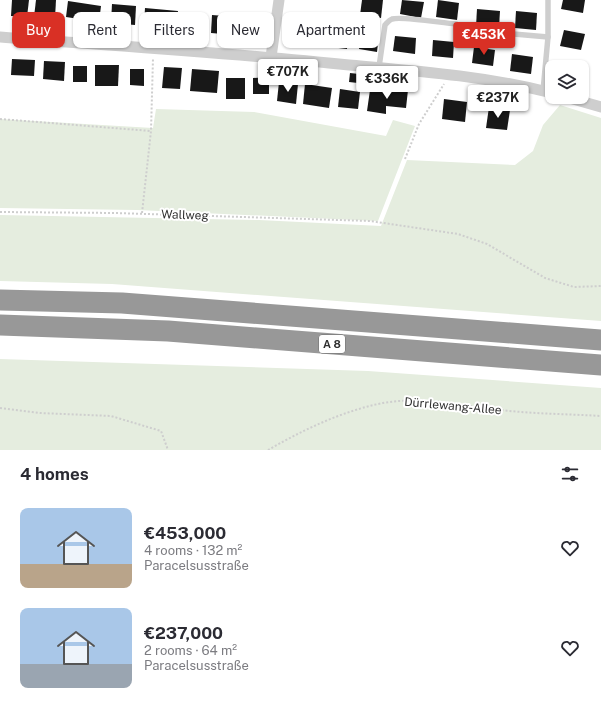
<!DOCTYPE html>
<meta charset="utf-8">
<style>
body{margin:0;font-family:"Public Sans",sans-serif;background:#f7f7f7;color:#2b2b33;height:100vh;display:flex;flex-direction:column;font-size:15px;white-space:nowrap}
*{box-sizing:border-box;margin:0}
p{font-size:13px;color:#7c7c81}
.icon{flex:none;width:22px;height:22px;fill:none;stroke:currentColor;stroke-width:2;stroke-linecap:round;stroke-linejoin:round}
.map{position:relative;height:450px;overflow:hidden}
.details{display:flex;flex-direction:column;background:#fff;flex:1}
.details>*{flex:none}
.hud{position:absolute;left:12px;top:12px;width:400px;height:36px;display:flex;gap:8px}
.tools{position:absolute;left:545px;top:60px;display:grid;gap:8px}
.tools a{display:grid;place-items:center;width:44px;height:44px;border-radius:8px;background:#fff;box-shadow:0 1px 3px #0004;font-size:20px}
.price{position:absolute;translate:-50% -34px;padding:0 9px;border-radius:4px;background:#fff;color:#222;font-size:13px;line-height:26px;filter:drop-shadow(0 1px 2px #0008)}
.price::after{content:'';position:absolute;left:50%;top:24px;width:12px;height:9px;margin-left:-6px;background:inherit;clip-path:polygon(0 0,100% 0,50% 100%)}
.price.active{background:#d93025;color:#fff}
ul{padding:0;list-style:none}
li{display:flex;align-items:center;gap:12px;height:100px;padding:0 20px}
li span{display:grid;place-items:center;flex:none;width:112px;height:80px;border-radius:8px;color:#555}
li>.icon{margin-inline-start:auto}
span .icon{width:48px;height:48px;fill:#fffc;stroke-width:1}
li b{font-size:17px}
h2{display:flex;justify-content:space-between;align-items:center;height:48px;padding:0 20px;font-size:17px}
.tag{padding:0 14px;border-radius:8px;background:#fff;box-shadow:0 1px 3px #0004;font-size:14px;line-height:36px}
.tag.active{background:#d93025;color:#fff}
.map>svg:first-child{display:block}
</style>
<div class="map">
<svg width="601" height="450" viewBox="0 0 601 450">
<rect width="100%" height="100%" fill="#fff"/>
<g fill="#e5eddf">
<path d="M560,105L601,118V321L112,284L0,281V215L259,220L381,226L407,160L515,165L533,151L543,125Z"/>
<path d="M156,109L254,112L386,136L393,120L415,126L378,221L137,210L0,208V119L153,128Z"/>
<path d="M0,359L368,371L601,388V450H0Z"/>
</g>
<g fill="#181818">
<path d="M12,0H29L27,17L11,16Z"/>
<path d="M36,0H56L55,18L34,17Z"/>
<path d="M362,0H383L381,18L360,15Z"/>
<path d="M402,0L424,2L421,18L400,14Z"/>
<path d="M438,0L459,3L457,20L436,17Z"/>
<path d="M563,0H585L583,13L561,9Z"/>
<path d="M68,1L101,6L99,22L66,17Z"/>
<path d="M112,4L136,6L135,25L111,23Z"/>
<path d="M145,8L178,11L176,30L144,26Z"/>
<path d="M477,9L500,11L499,28L476,26Z"/>
<path d="M516,11L537,13L536,30L515,28Z"/>
<path d="M186,13L202,14V32L185,31Z"/>
<path d="M212,15L237,17L235,35L211,33Z"/>
<path d="M245,20L265,21L264,38L244,37Z"/>
<path d="M289,22L313,24L310,48L286,45Z"/>
<path d="M323,29L348,31L347,49L321,46Z"/>
<path d="M564,30L585,34L581,50L560,46Z"/>
<path d="M361,32L379,34L377,52L359,49Z"/>
<path d="M395,36L416,38L415,54L393,51Z"/>
<path d="M433,40L454,42L453,58L432,56Z"/>
<path d="M474,47L495,50L493,66L472,63Z"/>
<path d="M512,54L533,57L531,74L510,71Z"/>
<path d="M12,59L35,60L34,76L11,75Z"/>
<path d="M44,61L65,62L64,81L43,79Z"/>
<path d="M95,65H119L118,86H95Z"/>
<rect x="73" y="66" width="14" height="16"/>
<path d="M164,67L182,68L180,89L162,88Z"/>
<path d="M130,69H144V86L130,85Z"/>
<path d="M192,69L219,71L217,93L190,91Z"/>
<path d="M301,69L310,70V79L300,78Z"/>
<path d="M350,73L359,74L358,83L349,82Z"/>
<path d="M269,77V94H253V78Z"/>
<rect x="226" y="78" width="19" height="21"/>
<path d="M279,82L298,84L296,104L277,101Z"/>
<path d="M305,84L332,88L329,108L303,104Z"/>
<path d="M389,88L408,90L406,108L386,106V114L367,111L370,90L388,92Z"/>
<path d="M340,89L360,92L358,109L338,107Z"/>
<path d="M444,99L467,102L465,122L442,119Z"/>
<path d="M489,107L510,110L507,130L486,128Z"/>
</g>
<g fill="none" stroke-linecap="round" stroke-linejoin="round">
<g stroke="#cecece" stroke-width="2" stroke-dasharray="2 2" stroke-linecap="butt">
<path d="M0,119L151,131"/>
<path d="M405,159L419,124L444,84"/>
<path d="M0,212L115,213L370,221L458,234L487,244L545,278L574,287L601,286"/>
<path d="M142,213L151,131L153,58"/>
<path d="M0,408L40,413L111,416L161,431L168,450"/>
<path d="M268,450C303,430 342,411 383,403C422,396 462,406 501,410C534,414 568,414 601,416"/>
</g>
<g stroke="#cecece" stroke-width="5.5">
<path d="M481,31L548,37"/>
<path d="M379,67L385,25C387,23 389,20 392,19C402,16 442,23 456,24"/>
<path d="M543,91L548,37V0"/>
</g>
<g stroke="#cecece" stroke-width="11">
<path d="M0,37C116,46 233,53 349,65C417,71 486,76 552,93"/>
<path d="M271,57L279,0"/>
<path d="M566,97L601,107"/>
</g>
<g stroke="#989898" stroke-width="21">
<path d="M0,300L122,303L601,340"/>
<path d="M0,325L168,331L601,365"/>
</g>
</g>
<g text-anchor="middle" stroke-width="4" stroke-linejoin="round" paint-order="stroke">
<rect fill="#fff" stroke="#6f6f6f" stroke-width="1" x="319" y="335" width="26" height="18" rx="3"/>
<g font-size="11" font-weight="bold" fill="#313131">
<text x="332" y="348">A 8</text>
</g>
<g font-size="12" fill="#313131" stroke="#fff">
<text transform="translate(185 215) rotate(2)" y="4">Wallweg</text>
<text transform="translate(453 406) rotate(5)" y="4">Dürrlewang-Allee</text>
</g>
</g>
</svg>
<div class="tools">
<a><svg class="icon" aria-label="layers" viewBox="0 0 24 24"><path d="M12 4l9 5-9 5-9-5zM3 14l9 5 9-5"/></svg></a>
</div>
<b class="price active" style="left:484px;top:56px">€453K</b>
<b class="price" style="left:288px;top:93px">€707K</b>
<b class="price" style="left:387px;top:100px">€336K</b>
<b class="price" style="left:498px;top:119px">€237K</b>
<div class="hud">
<a class="tag active">Buy</a>
<a class="tag">Rent</a>
<a class="tag">Filters</a>
<a class="tag">New</a>
<a class="tag">Apartment</a>
</div>
</div>
<section class="details">
<h2>4 homes<svg class="icon" aria-label="filters" viewBox="0 0 24 24"><path d="M4 7h16M4 17h16"/><circle cx="9" cy="7" r="2"/><circle cx="15" cy="17" r="2"/></svg></h2>
<ul>
<li><span style="background:linear-gradient(#a9c7e8 70%,#b9a48a 0)"><svg class="icon" aria-label="home" viewBox="0 0 24 24"><path d="M3 11l9-7 9 7M6 9v11h12V9"/></svg></span><div><b>€453,000</b><p>4 rooms · 132 m²</p><p>Paracelsusstraße</p></div><svg class="icon" aria-label="heart" viewBox="0 0 24 24"><path d="M12 20l-8-8c-3-5 5-10 8-4 3-6 11-1 8 4z"/></svg></li>
<li><span style="background:linear-gradient(#a9c7e8 70%,#9aa5b1 0)"><svg class="icon" aria-label="home" viewBox="0 0 24 24"><path d="M3 11l9-7 9 7M6 9v11h12V9"/></svg></span><div><b>€237,000</b><p>2 rooms · 64 m²</p><p>Paracelsusstraße</p></div><svg class="icon" aria-label="heart" viewBox="0 0 24 24"><path d="M12 20l-8-8c-3-5 5-10 8-4 3-6 11-1 8 4z"/></svg></li>
</ul>
</section>
